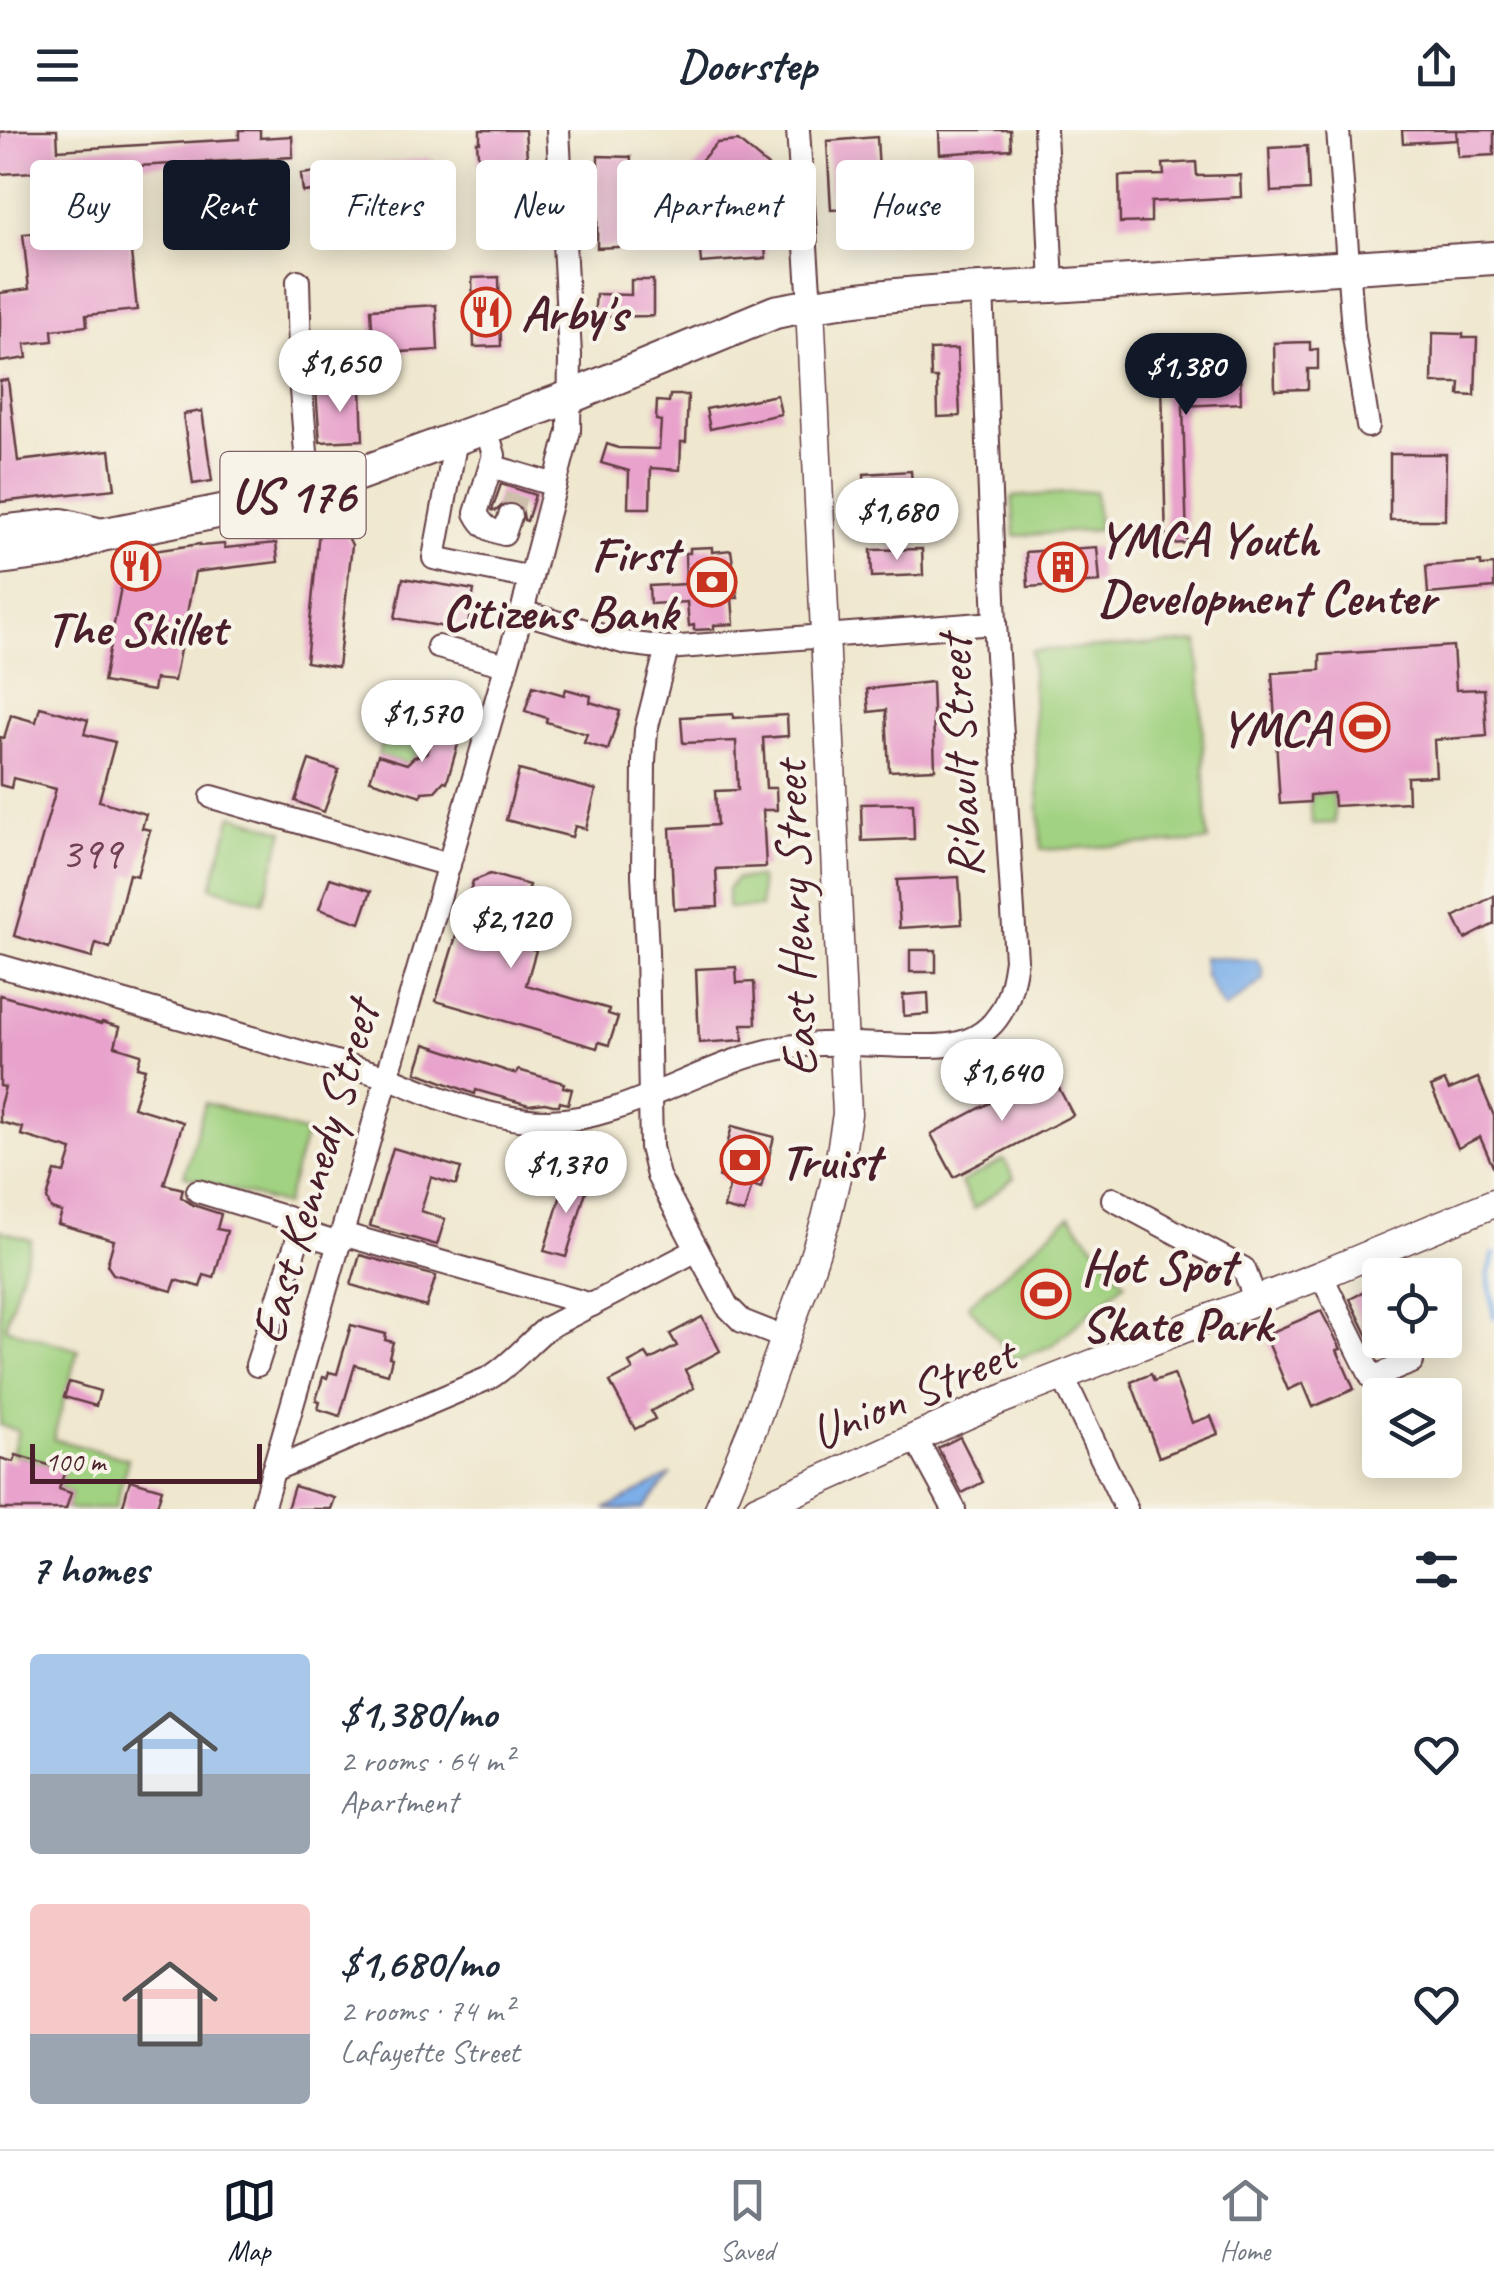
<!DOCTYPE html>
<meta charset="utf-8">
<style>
body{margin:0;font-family:Caveat,sans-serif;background:#f6f6f7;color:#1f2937;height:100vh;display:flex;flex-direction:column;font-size:38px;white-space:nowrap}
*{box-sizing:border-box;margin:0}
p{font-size:32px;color:#747a83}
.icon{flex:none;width:55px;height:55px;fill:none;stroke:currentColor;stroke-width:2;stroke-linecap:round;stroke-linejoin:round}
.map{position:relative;height:1379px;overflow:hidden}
.panel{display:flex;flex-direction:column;background:#fff;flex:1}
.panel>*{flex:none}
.guide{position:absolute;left:30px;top:30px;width:1435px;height:90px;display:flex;gap:20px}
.buttons{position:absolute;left:1362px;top:1128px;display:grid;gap:20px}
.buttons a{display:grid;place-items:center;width:100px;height:100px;border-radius:10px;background:#fff;box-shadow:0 5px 25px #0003;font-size:50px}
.scale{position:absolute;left:30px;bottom:25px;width:232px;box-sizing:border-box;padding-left:10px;border:5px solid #4a1f2b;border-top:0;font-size:28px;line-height:35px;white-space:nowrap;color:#4a1f2b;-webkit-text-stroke:8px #f7f3e8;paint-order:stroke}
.price{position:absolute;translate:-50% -85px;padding:0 22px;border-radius:35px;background:#fff;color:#222;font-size:32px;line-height:65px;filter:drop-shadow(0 2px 5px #0008)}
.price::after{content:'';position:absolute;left:50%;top:60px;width:30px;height:22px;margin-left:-15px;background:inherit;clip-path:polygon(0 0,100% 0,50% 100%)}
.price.on{background:#111827;color:#fff}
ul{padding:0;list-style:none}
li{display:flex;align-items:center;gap:30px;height:250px;padding:0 30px}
li span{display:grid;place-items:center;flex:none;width:280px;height:200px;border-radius:10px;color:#555}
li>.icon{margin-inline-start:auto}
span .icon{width:120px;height:120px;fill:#fffc;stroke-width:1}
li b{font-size:42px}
h2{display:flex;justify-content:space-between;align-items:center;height:120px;padding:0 30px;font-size:42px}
.chip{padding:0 35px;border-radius:10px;background:#fff;box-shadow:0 5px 25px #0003;font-size:35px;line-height:90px}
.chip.on{background:#111827;color:#fff}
header{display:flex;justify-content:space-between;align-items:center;height:130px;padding:0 30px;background:#fff;font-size:45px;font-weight:800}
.menu{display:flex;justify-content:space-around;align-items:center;height:140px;border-top:2px solid #e0e1e3;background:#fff;font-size:28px;color:#747a83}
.menu a{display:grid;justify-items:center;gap:5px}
.menu .on{color:#111827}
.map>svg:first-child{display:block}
</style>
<header><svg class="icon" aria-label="menu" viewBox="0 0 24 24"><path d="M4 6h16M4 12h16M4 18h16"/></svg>Doorstep<svg class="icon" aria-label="share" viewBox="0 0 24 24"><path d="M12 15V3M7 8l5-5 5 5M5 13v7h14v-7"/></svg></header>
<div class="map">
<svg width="1494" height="1379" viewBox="0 0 1494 1379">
<rect width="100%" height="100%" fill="#f7f3e8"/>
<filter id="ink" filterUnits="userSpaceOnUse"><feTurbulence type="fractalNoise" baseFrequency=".01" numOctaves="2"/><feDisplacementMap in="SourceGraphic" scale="20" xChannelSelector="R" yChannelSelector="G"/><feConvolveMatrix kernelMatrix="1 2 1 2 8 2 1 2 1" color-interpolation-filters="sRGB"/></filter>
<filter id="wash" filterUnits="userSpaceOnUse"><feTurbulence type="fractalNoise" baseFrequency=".0048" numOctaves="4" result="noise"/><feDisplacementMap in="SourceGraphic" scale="40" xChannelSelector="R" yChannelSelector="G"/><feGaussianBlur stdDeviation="2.25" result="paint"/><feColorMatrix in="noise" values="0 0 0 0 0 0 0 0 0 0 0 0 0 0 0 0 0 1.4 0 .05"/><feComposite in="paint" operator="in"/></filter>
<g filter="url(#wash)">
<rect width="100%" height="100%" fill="#efe7ce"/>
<g fill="#a1d281" stroke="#767856" stroke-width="2.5">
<path d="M1095,361L1098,400L1015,406L1012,367Z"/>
<path d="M1198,512L1208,711L1041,720L1031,521Z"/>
<path d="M391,579L436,592L426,625L422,624L414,627L410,635L378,625Z"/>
<path d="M1333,663L1335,693L1312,694L1310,665Z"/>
<path d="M232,685L284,701L263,772L211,757Z"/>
<path d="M760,748L761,777L728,778V759L736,749Z"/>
<path d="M205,973L306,1003L285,1075L184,1046Z"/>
<path d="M1004,1030L1014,1048L974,1079L961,1053Z"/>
<path d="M1070,1086L1125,1153L1051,1216L1014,1230L968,1175Z"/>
<path d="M0,1100L31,1110L5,1198L78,1220L53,1309L128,1329L115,1379H66L71,1363L59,1359L64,1340L12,1324L18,1301L0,1295Z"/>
</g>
<g fill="#7cafe9" stroke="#63678a" stroke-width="2.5">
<path d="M1203,827L1257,830L1263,840V850L1224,880L1205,846Z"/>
<path d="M672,1344L642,1379H605Z"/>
</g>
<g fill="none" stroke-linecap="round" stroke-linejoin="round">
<path stroke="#7cafe9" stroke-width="5" d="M1494,1124L1488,1144L1494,1187"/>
</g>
<g id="blocks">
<g fill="#e8a2cc">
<path d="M20,0H57L58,20L239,9V0H260V8L292,6L293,27L0,44V2Z"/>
<path d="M480,0H525L531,82L504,84L499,36L479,37L477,12H480Z"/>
<path d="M939,0H1010L1011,19L940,24Z"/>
<path d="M1402,0H1456L1457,10L1403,13Z"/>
<path d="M1457,0H1494V25L1458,27Z"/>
<path d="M877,7L881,77L831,80L827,11Z"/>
<path d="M738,11L768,36V48L690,51V43L717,13Z"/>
<path d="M1307,16L1309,60L1271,62L1269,18Z"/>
<path d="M598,26L631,27L628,89H636L637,116L597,118Z"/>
<path d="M430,28L432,47L303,62L301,44Z"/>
<path d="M1196,32L1197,46L1240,45L1241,67L1151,72V92L1120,93L1119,46L1164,45L1163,34Z"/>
<path d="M128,93L137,180L86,185L87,196L52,200L53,211L25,214L27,228L0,232V163L29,159L23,104Z"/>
<path d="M763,94L766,128L701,133L698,99Z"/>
<path d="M499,147L501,216L474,217L472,148Z"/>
<path d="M631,150H653V186L594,187L596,164L631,165Z"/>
<path d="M436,175L438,220L401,222L402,234L374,235L371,179Z"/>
<path d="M1433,203L1463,204V208H1477L1475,266L1459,265L1460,253H1432Z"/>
<path d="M1310,212V220L1318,219V239H1308V259L1275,260L1274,213Z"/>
<path d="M1182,217L1183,228L1227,227V244H1240L1241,273L1183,276L1187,413L1166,414L1162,254H1159V244L1149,245L1147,219Z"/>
<path d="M957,219L960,286L938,287L937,248H931L930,220Z"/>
<path d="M8,250L18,331L110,320L115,359L0,372V251Z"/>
<path d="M361,259L363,310L320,312L316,260Z"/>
<path d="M670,265H688L686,312H681L680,340L651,338L650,378H628L629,341L601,333L607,314L618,318L659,319L661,291L656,290L657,271L669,272Z"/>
<path d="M777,265L781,284L710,299L706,279Z"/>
<path d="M202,281L212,351L193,354L183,284Z"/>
<path d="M1390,324H1446L1445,390H1390Z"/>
<path d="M911,341L913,367L866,370L864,344Z"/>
<path d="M501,354L535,365L527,391L524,390L522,377L514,372H506L496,381L492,380Z"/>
<path d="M319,401L339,402L347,405L352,415L338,537L306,532Z"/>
<path d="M276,413L278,432L195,442L174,551L155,549L153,561L103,552L127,425L200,414V416L224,414L225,418Z"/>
<path d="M712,417V422L731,420L738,468H732L734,494L714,495V499L694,500V495L689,496L687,472L650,474L649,456L686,454L685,423H690V418Z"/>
<path d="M1097,417L1100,452L1028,457L1026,422Z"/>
<path d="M922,419L923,445L872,447L871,420Z"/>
<path d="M1481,432V436L1494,435V458L1428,464L1426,436Z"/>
<path d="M403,448L474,460L467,501L395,488Z"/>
<path d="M1453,516L1456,560L1484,559L1487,606L1434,610L1436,646L1407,647L1408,672L1334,676L1333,663L1310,665V672L1280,674L1272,543L1320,540V525Z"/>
<path d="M932,552L935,639L889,641L886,580L869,582L867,559Z"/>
<path d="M533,556L564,565L566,559L591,566L590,572L620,581L608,620L584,613L587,604L546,592L547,588L525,581Z"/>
<path d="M40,577L88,590L84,604L115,612L99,671L146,684L142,698L150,700L137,746L129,744L110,818L96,813L92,828L14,806L56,659L13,648L11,658L0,655V607L4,608L11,585L36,592Z"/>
<path d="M733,584V588L787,585L788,606L763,608L766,658H776L777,680H763L766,737L716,739L718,777L674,779L670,698L717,695L715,661L738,660L736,611L683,613L681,587Z"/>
<path d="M436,592L462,600L447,652L444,651L435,661L422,662L421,666L370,650L378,625L407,634L414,627L427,623Z"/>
<path d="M309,630L339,640L324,682L295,671Z"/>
<path d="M519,640L596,660L586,699L575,696L572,707L506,690Z"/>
<path d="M913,673L914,709L862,711L861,674Z"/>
<path d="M490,744L529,755L512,813L536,820L526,855L609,879L608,884L618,887L609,915L599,912L597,918L436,871L473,751Z"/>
<path d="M959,747L962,794L900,798L897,750Z"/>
<path d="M330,748L371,761L360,793L319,779Z"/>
<path d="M1494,766V794L1465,809L1454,787Z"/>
<rect x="910" y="820" width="26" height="22"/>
<path d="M736,837L737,853L754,852L756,894H742L743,910L699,913L696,839Z"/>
<path d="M928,863L929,884L904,886L903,865Z"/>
<path d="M0,865L101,894L102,892L120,897L115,916L141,924L137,937L145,939L133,977L183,992L164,1054L183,1059L181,1067L193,1075L221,1084L217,1099L227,1101L214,1148L204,1145L200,1157L176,1150L172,1161L113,1144L107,1135L114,1110L58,1094L62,1082L51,1079L47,1069L55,1041L65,1043L72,1020L21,1005L23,998L0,992V975L5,957L0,956Z"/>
<path d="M425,914L516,944L518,940L564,953L563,957L572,959L568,974L560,972L559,975H553L545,973L529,975L476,960L475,964L416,942Z"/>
<path d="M1050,941L1073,985L954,1047L931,1004Z"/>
<path d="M1478,948L1494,986V1039L1480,1007L1458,1018L1431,957L1445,951L1449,960Z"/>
<path d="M732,996L774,1007L761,1058L752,1055L744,1083L724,1078L731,1050L719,1047Z"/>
<path d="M393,1018L461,1038L456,1055L431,1047L421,1081L445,1089L437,1115L370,1096Z"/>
<path d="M567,1045L589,1051L566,1127L544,1121Z"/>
<path d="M360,1125L436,1146L426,1177L351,1155Z"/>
<path d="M1366,1161L1380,1188V1200L1368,1206L1350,1169Z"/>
<path d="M1321,1181L1341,1219L1337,1220L1354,1259L1313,1277L1303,1253L1288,1260L1265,1205Z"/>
<path d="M702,1187L720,1221L685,1240L694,1258L651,1281L655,1289L635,1299L610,1252L633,1240L629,1233L646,1224L650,1230L677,1216L670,1204Z"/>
<path d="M351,1195L386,1204L385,1210L393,1212L389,1227L392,1228L388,1244L355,1235L340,1286L318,1279L320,1272L316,1270L323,1247L327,1248L329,1242L337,1244Z"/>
<path d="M1151,1244L1154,1251L1174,1244L1192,1293L1211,1286L1218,1304L1159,1327L1131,1252Z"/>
<path d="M69,1252L100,1261L96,1276L64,1267Z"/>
<path d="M960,1307L983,1352L962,1363L938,1318Z"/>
<path d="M16,1325L65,1340L59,1359L71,1363L66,1379H0V1328L14,1332Z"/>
<path d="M130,1350L162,1359L156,1379H122Z"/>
<path d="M294,1356L335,1368L331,1379H287Z"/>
</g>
</g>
</g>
<g filter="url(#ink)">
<use href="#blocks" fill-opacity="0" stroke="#633d43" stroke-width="2.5"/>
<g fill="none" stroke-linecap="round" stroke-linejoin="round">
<path stroke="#cebfad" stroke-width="22" stroke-dasharray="22 11" stroke-linecap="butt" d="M510,386L519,357"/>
<g stroke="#633d43" stroke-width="26">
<g id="minor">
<path d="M798,0L810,175"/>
<path d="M1045,0L1052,156"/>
<path d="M1338,0L1353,200L1368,296"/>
<path d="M298,151L301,260L307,335L302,363"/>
<path d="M486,298L494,325L476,383C483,397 489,400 504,404L510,386"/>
<path d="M456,309L434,428L531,448"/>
<path d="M491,336L555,355"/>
<path d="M522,482L626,513L667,518L995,493"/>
<path d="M438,517L506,535"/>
<path d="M667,518L646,600L644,632L643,745L647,821L651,1017L658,1046L727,1176L742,1191L785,1208"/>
<path d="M212,667L449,735"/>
<path d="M0,836L388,947C438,968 492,991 548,991C628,990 706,930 787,917C826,911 869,915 909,916C932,916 954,918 975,907C1005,891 1012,860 1016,830L995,493L982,158"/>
<path d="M198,1061L287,1088L296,1094L300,1102"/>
<path d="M1113,1069L1244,1139L1256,1171"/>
<path d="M342,1104L592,1175"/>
<path d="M1368,1126L1380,1156"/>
<path d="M1321,1145L1372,1248L1412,1232L1403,1210"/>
<path d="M257,1235L300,1102L339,1114"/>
<path d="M1063,1247L1126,1379"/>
<path d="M915,1307L954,1379"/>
<path d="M273,1340L489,1248C511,1235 527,1214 547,1198L697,1120"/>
<path d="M262,1379L522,482L569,301L570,225L558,0"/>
</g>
</g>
<g stroke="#633d43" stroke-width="31">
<g id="major">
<path d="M719,1379L753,1297L807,1148L826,1089L839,1035L847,984L810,175"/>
<path d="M757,1379L995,1272L1321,1145L1494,1073"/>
</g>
</g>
<g stroke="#633d43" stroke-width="36">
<g id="highway">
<path d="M0,402L62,395L101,405"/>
<path d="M0,428L60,420L101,405L257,374L331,354L570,267L775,182C863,164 963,159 1052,156L1494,128"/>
</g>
</g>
<use href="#minor" stroke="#fff" stroke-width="22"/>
<use href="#major" stroke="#fff" stroke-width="28"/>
<use href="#highway" stroke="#fff" stroke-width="32"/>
</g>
</g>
<defs>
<g id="restaurant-ring" transform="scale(2.5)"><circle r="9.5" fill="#f7f3e8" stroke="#c8321e" stroke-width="1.5"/><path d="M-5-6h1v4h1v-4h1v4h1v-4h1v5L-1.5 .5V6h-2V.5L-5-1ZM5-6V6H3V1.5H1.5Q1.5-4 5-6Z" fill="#c8321e"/></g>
<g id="building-ring" transform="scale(2.5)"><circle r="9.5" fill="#f7f3e8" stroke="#c8321e" stroke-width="1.5"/><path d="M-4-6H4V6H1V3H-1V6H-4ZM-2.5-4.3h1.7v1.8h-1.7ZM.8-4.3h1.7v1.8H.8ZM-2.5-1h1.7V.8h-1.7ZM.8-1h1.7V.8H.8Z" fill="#c8321e"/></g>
<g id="bank-ring" transform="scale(2.5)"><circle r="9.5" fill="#f7f3e8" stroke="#c8321e" stroke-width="1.5"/><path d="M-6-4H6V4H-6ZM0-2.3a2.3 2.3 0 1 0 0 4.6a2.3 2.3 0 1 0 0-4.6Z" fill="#c8321e"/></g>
<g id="stadium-ring" transform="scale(2.5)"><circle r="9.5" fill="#f7f3e8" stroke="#c8321e" stroke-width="1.5"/><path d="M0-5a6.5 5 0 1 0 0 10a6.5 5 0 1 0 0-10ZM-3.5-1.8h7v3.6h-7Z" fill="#c8321e"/></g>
</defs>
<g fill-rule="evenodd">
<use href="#restaurant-ring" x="486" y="182"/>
<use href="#restaurant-ring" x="136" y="436"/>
<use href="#building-ring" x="1063" y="437"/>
<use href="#bank-ring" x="712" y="452"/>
<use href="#stadium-ring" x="1365" y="597"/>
<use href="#bank-ring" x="745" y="1030"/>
<use href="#stadium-ring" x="1046" y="1164"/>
</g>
<g text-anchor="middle" stroke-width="8" stroke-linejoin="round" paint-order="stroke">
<g font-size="45" fill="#724053">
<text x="91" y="738">399</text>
</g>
<rect fill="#f7f3e8" stroke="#7e5f64" stroke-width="2.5" x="220.5" y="322" width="145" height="86" rx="8"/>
<g font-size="48" font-weight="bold" fill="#4a1f2b">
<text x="293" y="382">US 176</text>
</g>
<g font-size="50" font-weight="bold" fill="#4a1f2b" stroke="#f7f3e8" text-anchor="start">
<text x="521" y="200">Arby's</text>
<text x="1098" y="426">YMCA Youth<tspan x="1098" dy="58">Development Center</tspan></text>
<text x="677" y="441" text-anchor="end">First<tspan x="677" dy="58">Citizens Bank</tspan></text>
<text x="136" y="515" text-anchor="middle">The Skillet</text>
<text x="1330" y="615" text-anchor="end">YMCA</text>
<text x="780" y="1048">Truist</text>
<text x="1081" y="1153">Hot Spot<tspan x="1081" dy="58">Skate Park</tspan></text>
</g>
<g font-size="50" fill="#4a1f2b" stroke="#f7f3e8">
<text transform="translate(958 627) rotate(-93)" y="18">Ribault Street</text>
<text transform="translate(793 789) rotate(-92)" y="18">East Henry Street</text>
<text transform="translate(313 1042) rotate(-74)" y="18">East Kennedy Street</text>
<text transform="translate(912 1262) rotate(-23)" y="18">Union Street</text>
</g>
</g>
</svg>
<div class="buttons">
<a><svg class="icon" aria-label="locate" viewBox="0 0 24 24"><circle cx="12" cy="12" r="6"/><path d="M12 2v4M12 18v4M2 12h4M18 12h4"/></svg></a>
<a><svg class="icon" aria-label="layers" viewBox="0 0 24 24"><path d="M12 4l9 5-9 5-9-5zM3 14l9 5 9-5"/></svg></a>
</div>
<div class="scale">100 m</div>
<b class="price" style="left:340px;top:285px">$1,650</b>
<b class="price on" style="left:1186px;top:288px">$1,380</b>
<b class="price" style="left:897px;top:433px">$1,680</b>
<b class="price" style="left:422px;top:635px">$1,570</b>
<b class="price" style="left:511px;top:841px">$2,120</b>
<b class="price" style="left:1002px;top:994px">$1,640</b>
<b class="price" style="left:566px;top:1086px">$1,370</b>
<div class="guide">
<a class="chip">Buy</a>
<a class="chip on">Rent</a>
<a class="chip">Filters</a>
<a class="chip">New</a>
<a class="chip">Apartment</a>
<a class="chip">House</a>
</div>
</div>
<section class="panel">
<h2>7 homes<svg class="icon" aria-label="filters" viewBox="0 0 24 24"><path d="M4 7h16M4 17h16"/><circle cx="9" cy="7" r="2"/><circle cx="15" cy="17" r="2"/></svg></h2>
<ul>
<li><span style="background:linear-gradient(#a9c7e8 60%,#9aa5b1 0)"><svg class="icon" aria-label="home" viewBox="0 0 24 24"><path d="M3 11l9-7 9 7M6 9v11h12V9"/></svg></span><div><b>$1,380/mo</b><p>2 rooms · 64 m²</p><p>Apartment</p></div><svg class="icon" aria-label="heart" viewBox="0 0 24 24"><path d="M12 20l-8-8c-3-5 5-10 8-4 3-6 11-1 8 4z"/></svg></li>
<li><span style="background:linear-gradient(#f6c9c9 65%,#9aa5b1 0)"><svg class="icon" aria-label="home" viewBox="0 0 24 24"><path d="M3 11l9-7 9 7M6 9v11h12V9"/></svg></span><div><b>$1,680/mo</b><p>2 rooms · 74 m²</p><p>Lafayette Street</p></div><svg class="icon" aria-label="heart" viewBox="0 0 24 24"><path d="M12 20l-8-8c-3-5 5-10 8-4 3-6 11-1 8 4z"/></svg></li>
</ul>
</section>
<nav class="menu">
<a class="on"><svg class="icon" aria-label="map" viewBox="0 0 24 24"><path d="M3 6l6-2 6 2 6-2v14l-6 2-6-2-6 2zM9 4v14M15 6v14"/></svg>Map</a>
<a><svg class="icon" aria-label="saved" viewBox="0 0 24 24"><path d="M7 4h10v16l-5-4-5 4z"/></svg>Saved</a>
<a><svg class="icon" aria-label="home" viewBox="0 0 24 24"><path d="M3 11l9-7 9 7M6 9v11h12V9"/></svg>Home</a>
</nav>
